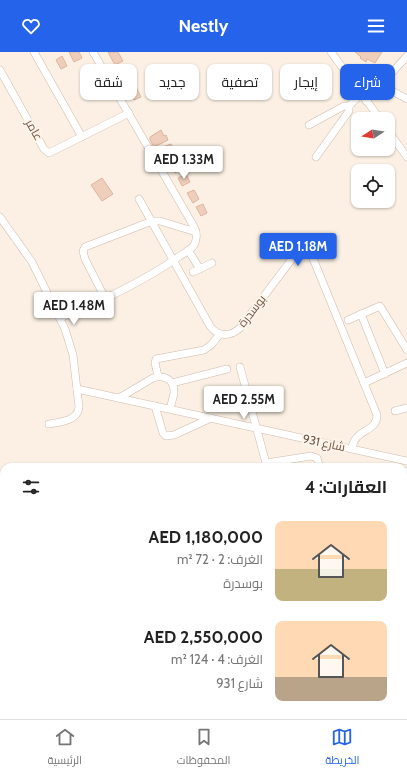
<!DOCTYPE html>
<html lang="ar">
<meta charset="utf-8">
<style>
body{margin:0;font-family:Cabin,Cairo,sans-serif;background:#f6f6f6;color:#222;direction:rtl;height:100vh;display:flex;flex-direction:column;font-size:15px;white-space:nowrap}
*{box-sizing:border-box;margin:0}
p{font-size:13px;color:#767676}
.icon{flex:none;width:22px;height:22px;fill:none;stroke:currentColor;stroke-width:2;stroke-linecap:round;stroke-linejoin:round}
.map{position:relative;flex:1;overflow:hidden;direction:ltr}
.details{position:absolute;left:0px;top:411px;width:407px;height:256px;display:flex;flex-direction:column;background:#fff;border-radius:12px 12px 0 0;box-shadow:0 1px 3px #0004;direction:rtl}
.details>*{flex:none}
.guide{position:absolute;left:12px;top:12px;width:383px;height:36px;direction:rtl;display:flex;gap:8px}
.needle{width:26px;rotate:258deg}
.buttons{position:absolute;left:351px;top:60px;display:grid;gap:8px}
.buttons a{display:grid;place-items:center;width:44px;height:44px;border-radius:8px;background:#fff;box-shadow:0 1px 3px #0004;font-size:20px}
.price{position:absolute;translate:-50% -34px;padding:0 9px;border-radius:4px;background:#fff;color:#222;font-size:13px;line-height:26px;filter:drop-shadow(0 1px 2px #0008)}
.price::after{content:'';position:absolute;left:50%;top:24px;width:12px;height:9px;margin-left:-6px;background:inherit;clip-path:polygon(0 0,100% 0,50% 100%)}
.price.current{background:#2563eb;color:#fff}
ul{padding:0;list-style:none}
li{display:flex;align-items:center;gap:12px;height:100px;padding:0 20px}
li span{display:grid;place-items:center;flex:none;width:112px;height:80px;border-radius:8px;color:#555}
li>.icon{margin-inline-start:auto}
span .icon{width:48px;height:48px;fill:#fffc;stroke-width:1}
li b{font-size:17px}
h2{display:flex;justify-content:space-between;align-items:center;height:48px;padding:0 20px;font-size:17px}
.chip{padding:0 14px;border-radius:8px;background:#fff;box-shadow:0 1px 3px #0004;font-size:14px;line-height:36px}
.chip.current{background:#2563eb;color:#fff}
header{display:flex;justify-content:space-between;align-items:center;height:52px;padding:0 20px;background:#2563eb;color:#fff;font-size:18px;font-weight:700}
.tabs{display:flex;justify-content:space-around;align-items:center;height:56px;border-top:1px solid #e0e0e0;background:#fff;font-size:11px;color:#767676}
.tabs a{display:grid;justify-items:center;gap:2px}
.tabs .current{color:#2563eb}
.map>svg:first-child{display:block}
</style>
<header><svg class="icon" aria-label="menu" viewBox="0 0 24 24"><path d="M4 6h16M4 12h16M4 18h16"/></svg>Nestly<svg class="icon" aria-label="heart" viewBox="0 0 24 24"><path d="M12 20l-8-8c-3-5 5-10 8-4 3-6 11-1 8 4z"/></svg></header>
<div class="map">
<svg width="407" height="667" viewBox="0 0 407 667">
<rect width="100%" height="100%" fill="#fbf0e3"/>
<g fill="#efcebc" stroke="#e0b49d">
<path d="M69,0H79L82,6L74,10Z"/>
<path d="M108,0H118L123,9L115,13Z"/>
<path d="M355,0H382L375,11L367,7L366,10L360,6L361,5Z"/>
<path d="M62,4L67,14L61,17L56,8Z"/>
<path d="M125,15L131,28L125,31L119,18Z"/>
<path d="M135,33L141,45L134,48L128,36Z"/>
<path d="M161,78L164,84L166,83L168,88L154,95L150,88V85Z"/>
<path d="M171,92L175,102L168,105L163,95Z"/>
<path d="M177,106L182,117L175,121L169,111Z"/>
<path d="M186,122L190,130L182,134L178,126Z"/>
<path d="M102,126L113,142L102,149L91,133Z"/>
<path d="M194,138L199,147L193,151L187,141Z"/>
<path d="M203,152L207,161L201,164L196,155Z"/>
</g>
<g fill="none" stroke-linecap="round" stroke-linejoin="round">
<g stroke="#cdbaad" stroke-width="8">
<g id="minor">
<path d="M34,0L82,85"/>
<path d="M331,0L380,67"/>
<path d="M0,18L44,97L49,101L129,61"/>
<path d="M381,33L407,47"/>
<path d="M366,49L407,4"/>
<path d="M309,73L344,54H349L361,42"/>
<path d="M388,79L407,105"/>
<path d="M316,105L349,59V54"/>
<path d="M139,147L210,274C218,285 230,285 240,276L295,203C301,199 307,199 312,204L377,363C377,381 355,376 352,396"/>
<path d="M0,165L32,210L65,277L73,303L79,355C78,369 60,370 49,372"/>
<path d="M188,198L200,217"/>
<path d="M193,220L212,211"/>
<path d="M105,246L85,207L83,199L85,195L152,169H160L196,180"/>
<path d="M361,262L385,322"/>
<path d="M60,266C100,250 142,230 177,206C182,202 190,199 194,193C198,186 197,180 193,173L93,0"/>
<path d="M348,268L380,254L407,298"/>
<path d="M240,315L267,415"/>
<path d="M158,324L155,311L156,307L204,298L211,293L220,282"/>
<path d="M172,331L227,317"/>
<path d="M364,331L407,311"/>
<path d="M77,337L407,409"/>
<path d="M119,346L153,326C164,322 175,328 174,341C173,347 171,352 170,357"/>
<path d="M155,354L163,381L166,384L174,383L211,366"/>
<path d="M395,359L407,356"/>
<path d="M266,411L311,404L317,406L320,415"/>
<path d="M403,421L407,419"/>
<path d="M403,462L407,461"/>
<path d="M403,511L407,509"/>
<path d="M0,554L4,553"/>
<path d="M136,663L137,667"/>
<path d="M262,663L263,667"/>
<path d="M310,663L311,667"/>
</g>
</g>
<use href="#minor" stroke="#fff" stroke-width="7"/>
</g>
<g text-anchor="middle" stroke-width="4" stroke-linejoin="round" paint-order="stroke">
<g font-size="12" fill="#71564a" stroke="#fef5e8">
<text transform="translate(34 78) rotate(61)" y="4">عامر</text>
<text transform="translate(252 259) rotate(-52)" y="4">بوسدرة</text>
<text transform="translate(324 391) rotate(12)" y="4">شارع 931</text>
</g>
</g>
</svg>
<div class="buttons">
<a><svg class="needle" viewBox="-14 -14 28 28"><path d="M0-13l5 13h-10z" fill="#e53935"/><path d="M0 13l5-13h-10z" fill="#767676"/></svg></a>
<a><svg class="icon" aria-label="locate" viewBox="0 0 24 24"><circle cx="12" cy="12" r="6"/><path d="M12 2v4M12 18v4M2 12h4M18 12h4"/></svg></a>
</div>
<b class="price" style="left:184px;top:128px">AED 1.33M</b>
<b class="price current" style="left:298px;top:215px">AED 1.18M</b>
<b class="price" style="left:74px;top:274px">AED 1.48M</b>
<b class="price" style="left:244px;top:368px">AED 2.55M</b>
<div class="guide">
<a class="chip current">شراء</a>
<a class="chip">إيجار</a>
<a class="chip">تصفية</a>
<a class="chip">جديد</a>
<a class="chip">شقة</a>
</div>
<section class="details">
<h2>العقارات: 4<svg class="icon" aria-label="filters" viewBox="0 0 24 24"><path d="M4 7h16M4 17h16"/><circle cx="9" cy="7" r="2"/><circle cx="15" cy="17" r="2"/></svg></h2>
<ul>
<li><span style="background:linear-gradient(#ffd9b3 60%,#c2b280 0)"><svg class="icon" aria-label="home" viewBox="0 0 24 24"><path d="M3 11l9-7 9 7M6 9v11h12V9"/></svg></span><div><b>AED 1,180,000</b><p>الغرف: 2 · 72 m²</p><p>بوسدرة</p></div></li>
<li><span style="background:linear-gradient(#ffd9b3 70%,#b9a48a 0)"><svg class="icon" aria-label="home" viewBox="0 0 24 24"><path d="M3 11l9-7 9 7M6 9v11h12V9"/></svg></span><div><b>AED 2,550,000</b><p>الغرف: 4 · 124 m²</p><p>شارع 931</p></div></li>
</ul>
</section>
</div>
<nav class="tabs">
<a class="current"><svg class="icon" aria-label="map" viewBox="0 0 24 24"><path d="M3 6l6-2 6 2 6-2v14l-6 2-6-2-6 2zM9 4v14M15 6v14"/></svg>الخريطة</a>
<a><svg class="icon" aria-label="saved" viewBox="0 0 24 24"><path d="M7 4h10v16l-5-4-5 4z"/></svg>المحفوظات</a>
<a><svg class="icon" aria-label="home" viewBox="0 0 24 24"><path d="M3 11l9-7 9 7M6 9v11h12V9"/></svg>الرئيسية</a>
</nav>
